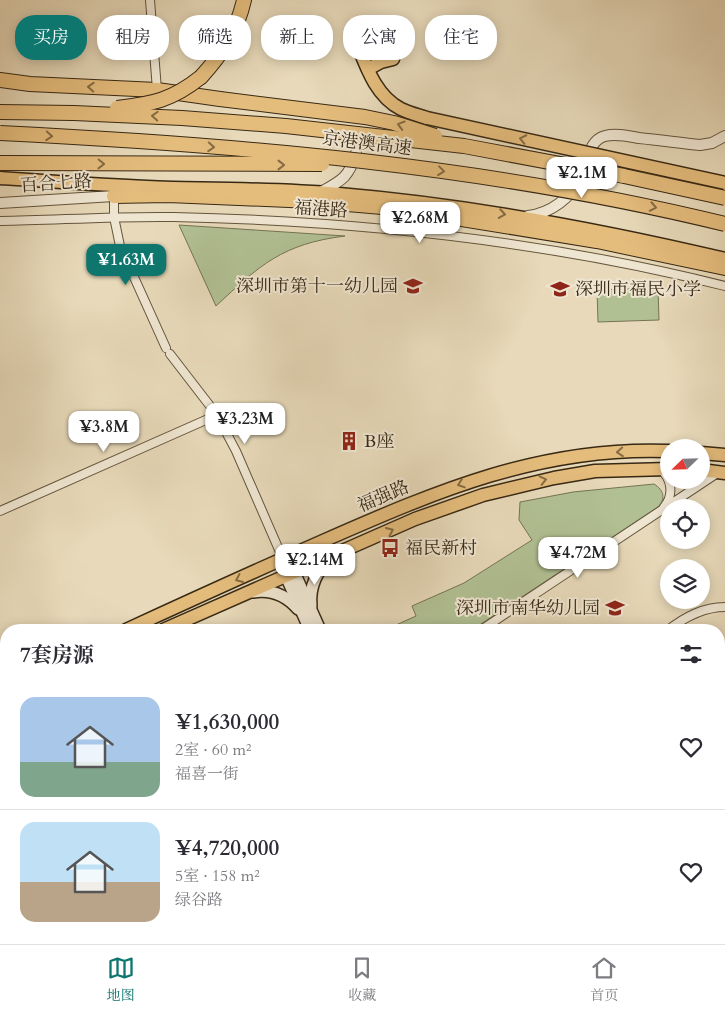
<!DOCTYPE html>
<html lang="zh">
<meta charset="utf-8">
<style>
body{margin:0;font-family:Cardo,"Noto Serif SC",serif;background:#f2f2f3;color:#2b2b33;height:100vh;display:flex;flex-direction:column;font-size:19px;white-space:nowrap}
*{box-sizing:border-box;margin:0}
p{font-size:16px;color:#7c7c81}
.icon{flex:none;width:28px;height:28px;fill:none;stroke:currentColor;stroke-width:2;stroke-linecap:round;stroke-linejoin:round}
.map{position:relative;flex:1;overflow:hidden}
.sheet{position:absolute;left:0px;top:624px;width:725px;height:321px;display:flex;flex-direction:column;background:#fff;border-radius:20px 20px 0 0;box-shadow:0 2px 12px #0003}
.sheet>*{flex:none}
.top-card{position:absolute;left:15px;top:15px;width:695px;height:45px;display:flex;gap:10px}
.needle{width:32px;rotate:247deg}
.controls{position:absolute;left:660px;top:439px;display:grid;gap:10px}
.controls a{display:grid;place-items:center;width:50px;height:50px;border-radius:50%;background:#fff;box-shadow:0 2px 12px #0003;font-size:25px}
.price{position:absolute;translate:-50% -42px;padding:0 11px;border-radius:10px;background:#fff;color:#222;font-size:16px;line-height:32px;filter:drop-shadow(0 1px 2px #0008)}
.price::after{content:'';position:absolute;left:50%;top:30px;width:15px;height:11px;margin-left:-8px;background:inherit;clip-path:polygon(0 0,100% 0,50% 100%)}
.price.on{background:#0f766e;color:#fff}
ul{padding:0;list-style:none}
li{display:flex;align-items:center;gap:15px;height:125px;padding:0 20px}
li+li{border-top:1px solid #e1e1e2}
li span{display:grid;place-items:center;flex:none;width:140px;height:100px;border-radius:15px;color:#555}
li>.icon{margin-inline-start:auto}
span .icon{width:60px;height:60px;fill:#fffc;stroke-width:1}
li b{font-size:21px}
h2{display:flex;justify-content:space-between;align-items:center;height:60px;padding:0 20px;font-size:21px}
.pill{padding:0 18px;border-radius:20px;background:#fff;box-shadow:0 2px 12px #0003;font-size:18px;line-height:45px}
.pill.on{background:#0f766e;color:#fff}
.menu{display:flex;justify-content:space-around;align-items:center;height:70px;border-top:1px solid #e1e1e2;background:#fff;font-size:14px;color:#7c7c81}
.menu a{display:grid;justify-items:center;gap:2px}
.menu .on{color:#0f766e}
.map>svg:first-child{display:block}
</style>
<div class="map">
<svg width="725" height="944" viewBox="0 0 725 944">
<rect width="100%" height="100%" fill="#e7d9b9"/>
<filter id="stains"><feTurbulence type="fractalNoise" baseFrequency=".004" numOctaves="4"/><feColorMatrix values="0 0 0 0 .2 0 0 0 0 .09 0 0 0 0 .02 0 0 0 .5 -.17"/></filter>
<radialGradient id="worn" r=".72"><stop offset=".6" stop-color="#630" stop-opacity="0"/><stop offset="1" stop-color="#630" stop-opacity=".3"/></radialGradient>
<g fill="#b1c093" stroke="#747454">
<path d="M179,225L345,236C282,244 260,265 216,306Z"/>
<path d="M658,288L659,320L598,322L597,290Z"/>
<path d="M654,484C664,490 666,499 658,507L472,630H385L416,616L412,606L464,583L532,540L519,520L520,502L573,492Z"/>
<path d="M0,905L6,920V939H12L10,944H0Z"/>
<path d="M68,939H184L172,944H70Z"/>
</g>
<g fill="none" stroke-linecap="round" stroke-linejoin="round">
<g stroke="#64553d" stroke-width="10">
<g id="minor">
<path d="M150,0L157,90"/>
<path d="M114,196V217L120,246L166,348"/>
<path d="M0,221C58,220 116,216 174,217C358,221 546,241 725,286"/>
<path d="M170,354L217,415L236,451L283,559"/>
<path d="M660,469C672,479 674,495 664,507"/>
<path d="M0,511L217,415"/>
<path d="M481,630L719,472"/>
<path d="M668,630C685,617 703,607 725,607"/>
<path d="M719,928L725,923"/>
<path d="M202,939L204,944"/>
<path d="M320,939L322,944"/>
<path d="M254,944L261,939"/>
<path d="M698,944L705,939"/>
</g>
</g>
<g stroke="#64553d" stroke-width="12">
<g id="tertiary">
<path d="M319,193C341,181 349,178 356,153"/>
<path d="M0,203L114,196"/>
<path d="M528,216C551,213 571,198 581,177C589,163 587,141 605,136C616,133 628,136 639,138C660,140 680,143 700,145L712,143L725,136"/>
</g>
</g>
<g stroke="#382914" stroke-width="14">
<g id="secondary">
<path d="M283,559L294,572L320,630"/>
<path d="M285,568L286,576L310,630"/>
<path d="M253,592C271,589 286,595 298,609"/>
<path d="M311,606C309,587 317,569 332,557"/>
<path d="M454,939L456,944"/>
</g>
</g>
<g stroke="#382914" stroke-width="15">
<g id="primary">
<path d="M358,46C367,69 377,97 401,109C409,113 418,115 427,118"/>
<path d="M368,69L381,62L393,59"/>
<path d="M0,178C58,182 115,186 173,188C228,189 284,189 339,194C469,205 598,229 725,259"/>
<path d="M701,453L725,455"/>
<path d="M701,470L725,473"/>
<path d="M126,630C191,600 257,570 323,541C437,491 541,446 669,451"/>
<path d="M163,630L415,519L483,495L554,478L595,471L669,469"/>
<path d="M0,687L6,684"/>
<path d="M0,702L6,700"/>
<path d="M719,767L725,762"/>
<path d="M719,782L725,777"/>
<path d="M439,939V944"/>
<path d="M481,944L488,939"/>
<path d="M503,944L510,939"/>
</g>
</g>
<g stroke="#382914" stroke-width="16">
<g id="motorway">
<path d="M201,77C222,54 237,31 244,0"/>
<path d="M0,80L30,84L157,90L220,99"/>
<path d="M0,112L74,113"/>
<path d="M114,196L168,195L312,201L394,208L597,241L725,268"/>
</g>
</g>
<use href="#minor" stroke="#efe6d2" stroke-width="8"/>
<use href="#tertiary" stroke="#efe6d2" stroke-width="10"/>
<use href="#secondary" stroke="#efe6d2" stroke-width="11"/>
<use href="#primary" stroke="#e4bc7c" stroke-width="12"/>
<use href="#motorway" stroke="#e4bc7c" stroke-width="14"/>
<g stroke="#382914" stroke-width="15" stroke-linecap="butt">
<path id="primary-bridge" d="M427,118L725,183"/>
</g>
<g stroke="#382914" stroke-width="16" stroke-linecap="butt">
<g id="motorway-bridge">
<path d="M220,99L365,117L394,123L435,136"/>
<path d="M117,108C153,104 172,100 201,77"/>
<path d="M74,113L182,118L286,126L464,146L624,176L725,198"/>
<path d="M0,133C243,145 488,166 725,224"/>
<path d="M0,163L322,164"/>
</g>
</g>
<use href="#primary-bridge" stroke="#e4bc7c" stroke-width="12"/>
<use href="#motorway-bridge" stroke="#e4bc7c" stroke-width="14"/>
</g>
<defs><path id="oneway-chevron" d="M-2-3.5L2.5 0L-2 3.5" fill="none" stroke-width="1.6" stroke-linecap="round" stroke-linejoin="round" transform="scale(1.25)"/></defs>
<g stroke="#856b43">
<use href="#oneway-chevron" transform="translate(91 87) rotate(-177)"/>
<use href="#oneway-chevron" transform="translate(155 116) rotate(-177)"/>
<use href="#oneway-chevron" transform="translate(401 125) rotate(-164)"/>
<use href="#oneway-chevron" transform="translate(49 136) rotate(4)"/>
<use href="#oneway-chevron" transform="translate(523 139) rotate(-168)"/>
<use href="#oneway-chevron" transform="translate(211 147) rotate(4)"/>
<use href="#oneway-chevron" transform="translate(101 164) rotate(1)"/>
<use href="#oneway-chevron" transform="translate(281 165)"/>
<use href="#oneway-chevron" transform="translate(441 171) rotate(7)"/>
<use href="#oneway-chevron" transform="translate(653 207) rotate(11)"/>
<use href="#oneway-chevron" transform="translate(502 214) rotate(9)"/>
<use href="#oneway-chevron" transform="translate(620 452) rotate(176)"/>
<use href="#oneway-chevron" transform="translate(543 480) rotate(-13)"/>
<use href="#oneway-chevron" transform="translate(461 484) rotate(161)"/>
<use href="#oneway-chevron" transform="translate(390 531) rotate(-24)"/>
<use href="#oneway-chevron" transform="translate(239 579) rotate(156)"/>
</g>
<defs>
<g id="school-bare" transform="scale(1.5)"><path d="M0-5L7-2L0 1L-7-2ZM-4 1L0 2.5L4 1V4Q0 6-4 4Z" fill="#8f2418" stroke="#efe6d2" stroke-width="2.5" paint-order="stroke"/></g>
<g id="building-bare" transform="scale(1.5)"><path d="M-4-6H4V6H1V3H-1V6H-4ZM-2.5-4.3h1.7v1.8h-1.7ZM.8-4.3h1.7v1.8H.8ZM-2.5-1h1.7V.8h-1.7ZM.8-1h1.7V.8H.8Z" fill="#8f2418" stroke="#efe6d2" stroke-width="2.5" paint-order="stroke"/></g>
<g id="bus-bare" transform="scale(1.5)"><path d="M-5-6H5V4H4V6H2V4H-2V6H-4V4H-5ZM-3.5-4V0h7V-4ZM-3.5 1.2v1.5H-2V1.2ZM2 1.2v1.5H3.5V1.2Z" fill="#8f2418" stroke="#efe6d2" stroke-width="2.5" paint-order="stroke"/></g>
</defs>
<g fill-rule="evenodd">
<use href="#school-bare" x="413" y="286"/>
<use href="#school-bare" x="560" y="289"/>
<use href="#building-bare" x="349" y="441"/>
<use href="#bus-bare" x="390" y="548"/>
<use href="#school-bare" x="615" y="608"/>
</g>
<g text-anchor="middle" stroke-width="4" stroke-linejoin="round" paint-order="stroke">
<g font-size="18" fill="#382914" stroke="#efe6d2">
<text transform="translate(367 143) rotate(7)" y="6">京港澳高速</text>
<text transform="translate(56 183) rotate(-4)" y="6">百合七路</text>
<text transform="translate(321 209) rotate(4)" y="6">福港路</text>
<text transform="translate(383 496) rotate(-23)" y="6">福强路</text>
</g>
<g font-size="18" fill="#382914" stroke="#efe6d2" text-anchor="start">
<text x="398" y="292" text-anchor="end">深圳市第十一幼儿园</text>
<text x="575" y="295">深圳市福民小学</text>
<text x="364" y="447">B座</text>
<text x="405" y="554">福民新村</text>
<text x="600" y="614" text-anchor="end">深圳市南华幼儿园</text>
</g>
</g>
<rect width="100%" height="100%" filter="url(#stains)"/>
<rect width="100%" height="100%" fill="url(#worn)"/>
</svg>
<div class="controls">
<a><svg class="needle" viewBox="-14 -14 28 28"><path d="M0-13l5 13h-10z" fill="#e53935"/><path d="M0 13l5-13h-10z" fill="#7c7c81"/></svg></a>
<a><svg class="icon" aria-label="locate" viewBox="0 0 24 24"><circle cx="12" cy="12" r="6"/><path d="M12 2v4M12 18v4M2 12h4M18 12h4"/></svg></a>
<a><svg class="icon" aria-label="layers" viewBox="0 0 24 24"><path d="M12 4l9 5-9 5-9-5zM3 14l9 5 9-5"/></svg></a>
</div>
<b class="price" style="left:582px;top:199px">¥2.1M</b>
<b class="price" style="left:420px;top:244px">¥2.68M</b>
<b class="price on" style="left:126px;top:286px">¥1.63M</b>
<b class="price" style="left:245px;top:445px">¥3.23M</b>
<b class="price" style="left:104px;top:453px">¥3.8M</b>
<b class="price" style="left:578px;top:579px">¥4.72M</b>
<b class="price" style="left:315px;top:586px">¥2.14M</b>
<div class="top-card">
<a class="pill on">买房</a>
<a class="pill">租房</a>
<a class="pill">筛选</a>
<a class="pill">新上</a>
<a class="pill">公寓</a>
<a class="pill">住宅</a>
</div>
<section class="sheet">
<h2>7套房源<svg class="icon" aria-label="filters" viewBox="0 0 24 24"><path d="M4 7h16M4 17h16"/><circle cx="9" cy="7" r="2"/><circle cx="15" cy="17" r="2"/></svg></h2>
<ul>
<li><span style="background:linear-gradient(#a9c7e8 65%,#7fa58c 0)"><svg class="icon" aria-label="home" viewBox="0 0 24 24"><path d="M3 11l9-7 9 7M6 9v11h12V9"/></svg></span><div><b>¥1,630,000</b><p>2室 · 60 m²</p><p>福喜一街</p></div><svg class="icon" aria-label="heart" viewBox="0 0 24 24"><path d="M12 20l-8-8c-3-5 5-10 8-4 3-6 11-1 8 4z"/></svg></li>
<li><span style="background:linear-gradient(#bfe0f5 60%,#b9a48a 0)"><svg class="icon" aria-label="home" viewBox="0 0 24 24"><path d="M3 11l9-7 9 7M6 9v11h12V9"/></svg></span><div><b>¥4,720,000</b><p>5室 · 158 m²</p><p>绿谷路</p></div><svg class="icon" aria-label="heart" viewBox="0 0 24 24"><path d="M12 20l-8-8c-3-5 5-10 8-4 3-6 11-1 8 4z"/></svg></li>
</ul>
</section>
</div>
<nav class="menu">
<a class="on"><svg class="icon" aria-label="map" viewBox="0 0 24 24"><path d="M3 6l6-2 6 2 6-2v14l-6 2-6-2-6 2zM9 4v14M15 6v14"/></svg>地图</a>
<a><svg class="icon" aria-label="saved" viewBox="0 0 24 24"><path d="M7 4h10v16l-5-4-5 4z"/></svg>收藏</a>
<a><svg class="icon" aria-label="home" viewBox="0 0 24 24"><path d="M3 11l9-7 9 7M6 9v11h12V9"/></svg>首页</a>
</nav>
